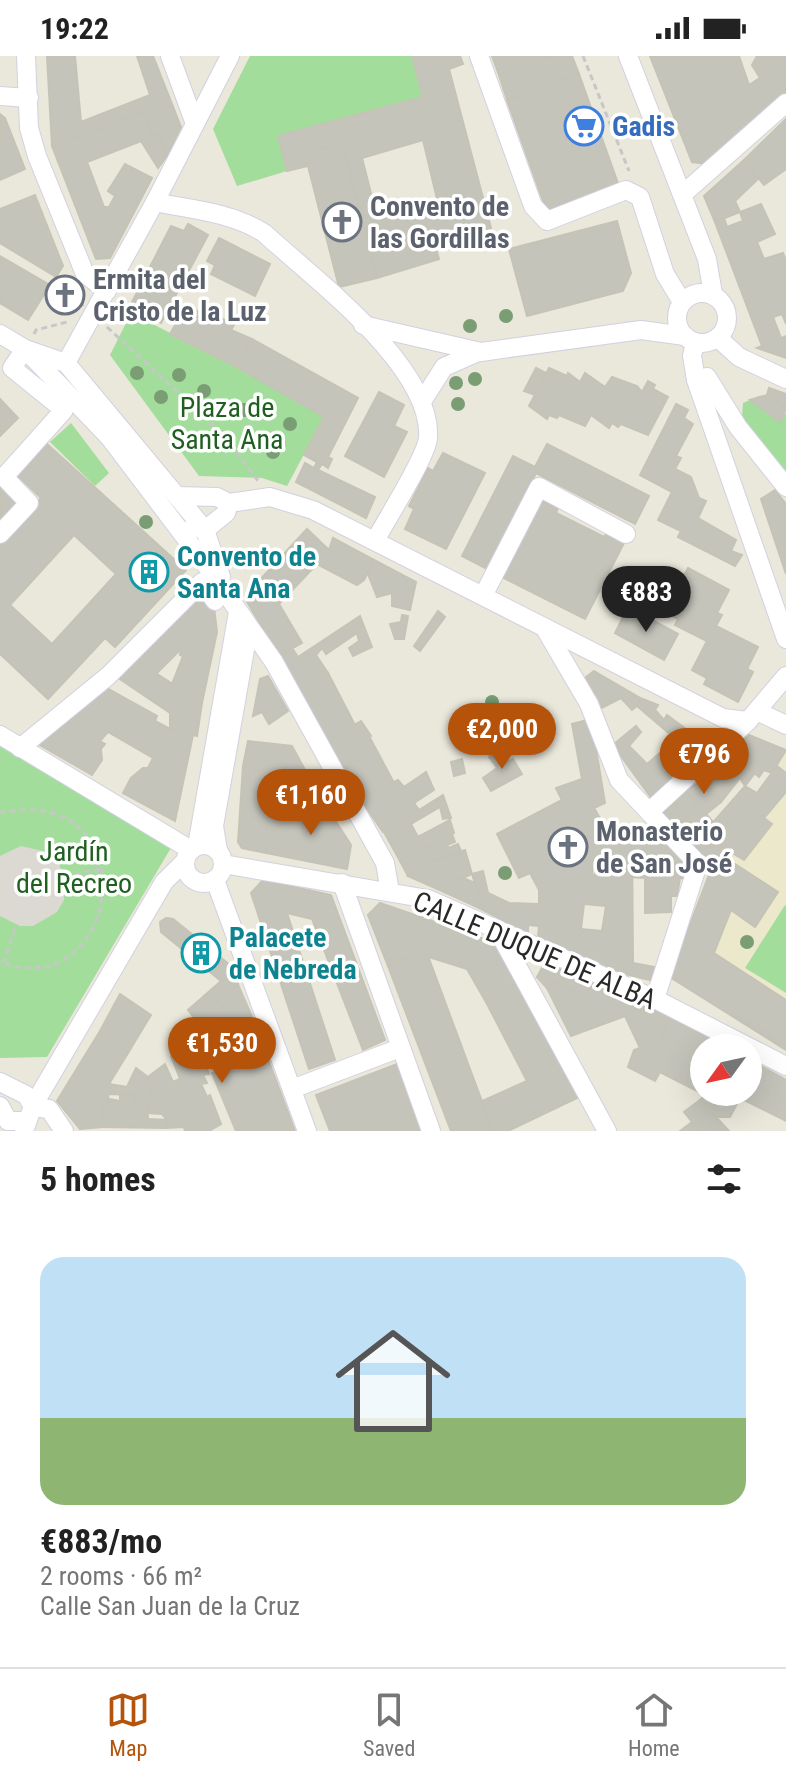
<!DOCTYPE html>
<meta charset="utf-8">
<style>
body{margin:0;font-family:"Roboto Condensed",sans-serif;background:#f6f6f6;color:#222;height:100vh;display:flex;flex-direction:column;font-size:30px;white-space:nowrap}
*{box-sizing:border-box;margin:0}
p{font-size:26px;color:#767676}
.icon{flex:none;width:44px;height:44px;fill:none;stroke:currentColor;stroke-width:2;stroke-linecap:round;stroke-linejoin:round}
.map{position:relative;height:1075px;overflow:hidden}
.drawer{display:flex;flex-direction:column;background:#fff;flex:1}
.drawer>*{flex:none}
.needle{width:52px;rotate:237deg}
.tools{position:absolute;left:690px;top:978px;display:grid;gap:16px}
.tools a{display:grid;place-items:center;width:72px;height:72px;border-radius:50%;background:#fff;box-shadow:0 8px 32px #0002;font-size:40px}
.price{position:absolute;translate:-50% -68px;padding:0 18px;border-radius:28px;background:#b45309;color:#fff;font-size:26px;line-height:52px;filter:drop-shadow(0 2px 4px #0008)}
.price::after{content:'';position:absolute;left:50%;top:48px;width:24px;height:18px;margin-left:-12px;background:inherit;clip-path:polygon(0 0,100% 0,50% 100%)}
.price.on{background:#222;color:#fff}
ul{padding:0;list-style:none}
li{display:grid;align-content:center;gap:16px;height:424px;padding:0 40px}
li span{display:grid;place-items:center;height:248px;border-radius:24px;color:#555}
li>.icon{margin-inline-start:auto}
span .icon{width:144px;height:144px;fill:#fffc;stroke-width:1}
li b{font-size:34px}
h2{display:flex;justify-content:space-between;align-items:center;height:96px;padding:0 40px;font-size:34px}
.status{display:flex;justify-content:space-between;align-items:center;height:56px;padding:0 40px;background:#fff;direction:ltr}
.status svg{height:22px;fill:currentColor}
.tabs{display:flex;justify-content:space-around;align-items:center;height:112px;border-top:2px solid #e0e0e0;background:#fff;font-size:22px;color:#767676}
.tabs a{display:grid;justify-items:center;gap:4px}
.tabs .on{color:#b45309}
.map>svg:first-child{display:block}
</style>
<div class="status"><b>19:22</b><svg viewBox="0 0 49 12"><path d="M0 12V9h3v3zM5 12V6h3v6zM10 12V3h3v9zM15 12V0h3v12zM26 1h20v11H26zM47 4h2v5h-2z"/></svg></div>
<div class="map">
<svg width="786" height="1075" viewBox="0 0 786 1075">
<rect width="100%" height="100%" fill="#eae7db"/>
<path fill="#ebe8cc" d="M786,698V994L670,921L712,811L717,814L730,797L702,779L745,730L757,737Z"/>
<g fill="#a3dd9c">
<path d="M250,0H412L423,41L278,81L287,115L237,130L213,73Z"/>
<path d="M131,257L237,311L324,361L287,430L262,422L199,420L110,299Z"/>
<path d="M759,340L786,358V415L742,361L743,347Z"/>
<path d="M71,367L109,417L95,430L50,386Z"/>
<path d="M0,677L175,785L47,1001L0,1002Z"/>
<path d="M785,849L786,850V937L745,912Z"/>
</g>
<path fill="#dbd9d2" d="M21,790L47,796L57,805L65,821L64,844L57,856L33,870H20L0,860V800Z"/>
<g fill="#c5c4bb" stroke="#c5c3b5" stroke-width="2" fill-rule="evenodd">
<path d="M47,0H75L81,66L150,39L137,0H153L181,71L167,100L160,77L153,79L142,57L52,90Z"/>
<path d="M412,0H460L463,8L449,13L491,172L435,189L439,203L377,222L344,94L332,90L310,95L308,110L287,115L278,80L423,41ZM423,84L438,147L378,165L362,102Z"/>
<path d="M492,0H553L499,19Z"/>
<path d="M553,0H572L579,18L507,44L499,19Z"/>
<path d="M650,0H739L749,29L760,22L774,45L707,108L692,106Z"/>
<path d="M757,0H786V37L774,45L752,9Z"/>
<path d="M579,18L620,133L548,159L507,44Z"/>
<path d="M142,57L153,79L160,77L167,100L158,112L141,85L87,106L104,151H109L115,140L108,135L125,108L152,122L110,202L96,203L52,90Z"/>
<path d="M0,58L5,62L25,113L0,124Z"/>
<path d="M786,63V113L764,129L744,104Z"/>
<path d="M332,90L344,94L377,222L339,231L308,110L310,95Z"/>
<path d="M744,104L758,123L735,145L740,156L715,166L704,140Z"/>
<path d="M35,139L63,210L56,221L0,187V153Z"/>
<path d="M761,148L775,178L757,186L764,203L783,197L786,204V268L782,258L773,261L781,282L762,290L715,166L724,162L727,171L743,165L740,156Z"/>
<path d="M617,165L631,217L623,235L527,260L509,193Z"/>
<path d="M188,168L208,179L161,267L129,252L171,170L184,175Z"/>
<path d="M219,182L270,208L255,240L211,218L215,209L207,205Z"/>
<path d="M0,200L50,229L28,264L0,247Z"/>
<path d="M55,222L58,230L69,225L83,249L67,256L60,243L54,246L48,232Z"/>
<path d="M193,252L202,258L204,253L234,269L231,274L252,283L237,311L170,278L182,257L188,260Z"/>
<path d="M786,280V302L757,292L762,290Z"/>
<path d="M252,283L358,342L328,401L308,391L324,361L237,311Z"/>
<path d="M536,312L546,317L535,339L524,335Z"/>
<path d="M549,312L567,320L568,317L580,326L585,317L605,331L612,321L637,330L642,336L648,325L655,329L653,333L668,341L648,379L621,368L618,371L612,367L609,372L591,359L585,370L559,359L557,362L549,359L547,363L529,350Z"/>
<path d="M769,332L786,338V353L767,339Z"/>
<path d="M379,336L404,349L394,370L407,376L384,421L345,400Z"/>
<path d="M767,339L786,353L780,366L750,344Z"/>
<path d="M0,343L18,362L0,380Z"/>
<path d="M676,348L688,354L684,362L693,368L676,400L681,402L675,413L691,421L699,442L706,445L698,462L736,484L731,495L742,499L735,510L678,481L681,475L658,464L672,436L640,419Z"/>
<path d="M47,388L186,514L115,591L105,582L48,643L0,598V486L41,442L18,420ZM74,479L116,518L52,588L10,549Z"/>
<path d="M547,388L649,440L635,468L536,417L487,513L462,500L513,400L535,411Z"/>
<path d="M308,391L332,403L328,412L322,408L318,414L375,441L366,462L296,426L305,407L314,412L317,406L304,399Z"/>
<path d="M443,397L485,417L446,493L405,473L414,453L409,450L428,412L433,415Z"/>
<path d="M0,427L20,443L0,465Z"/>
<path d="M775,434L786,448V518L761,443Z"/>
<path d="M539,444L558,452L556,457L604,481L606,478L624,487L585,563L502,521Z"/>
<path d="M307,473L329,494L333,482L374,504L364,524L357,529L317,508L279,548L302,587L279,600L246,544L259,531L256,528Z"/>
<path d="M374,504L416,526L410,554L392,550V537L377,541L368,518Z"/>
<path d="M688,512L729,534L717,557L722,559L716,570L758,591L747,613L753,616L738,646L704,628L707,622L692,614L707,585L675,569L678,563L665,556Z"/>
<path d="M202,533L214,551L217,576L202,647L172,628L183,600L180,599L181,593L157,617L134,603Z"/>
<path d="M628,551L678,578L664,604L615,577Z"/>
<path d="M438,555L445,561L420,595L414,590Z"/>
<path d="M402,559L408,560L404,583H395L390,568L401,566Z"/>
<path d="M360,560L372,591L353,600L349,592L359,585L357,577L326,598L322,592L316,599L328,617L299,635L279,600L292,592L298,601Z"/>
<path d="M134,603L202,647L197,680L170,673V657L117,621Z"/>
<path d="M594,615L640,642L637,650L632,654L621,642L598,654L581,625Z"/>
<path d="M328,617L355,669L328,684L299,635Z"/>
<path d="M268,620L288,655L269,668L262,656L253,660L260,623Z"/>
<path d="M105,631L157,660L155,665L170,673L193,679L175,765L123,737L131,722L143,712H148L153,702L108,676L100,685L105,688L101,693L102,704L92,719L40,689Z"/>
<path d="M640,642L658,649L655,654L664,664L667,659L698,682L686,692L637,650Z"/>
<path d="M591,663L605,747L594,752L604,769L609,767L612,782L632,780L633,907L654,911L650,924L605,913L538,881L539,870L528,869V876L524,875L479,852L481,847L472,818L483,815L488,837L509,847L539,848V834L530,817L519,822L497,778L562,744L556,732L582,723L572,668ZM611,799V808L605,809L606,817L596,816L592,823L593,806ZM584,848L606,850L602,875L581,873Z"/>
<path d="M361,665L371,680L336,699L328,684Z"/>
<path d="M636,670L641,676L629,690L647,708L661,696L667,698L682,717L652,743L613,689Z"/>
<path d="M749,679L786,694L772,717L764,714L759,721L731,696Z"/>
<path d="M369,680L394,727L360,743L336,699Z"/>
<path d="M698,682L707,692L682,717L667,698L681,687L686,692Z"/>
<path d="M248,685L292,690L317,736L307,742L287,711L259,714L243,710Z"/>
<path d="M500,693L508,705L513,703L522,718L491,735L483,722L497,712L489,701Z"/>
<path d="M731,696L755,717L745,730L740,722L721,746L704,723Z"/>
<path d="M462,703L465,717L454,720L451,706Z"/>
<path d="M243,710L259,714L287,711L297,725L289,730L286,724L271,726L266,775L272,777L267,781L266,797L242,792L238,786Z"/>
<path d="M777,710L786,717V736L764,762L772,768L744,804L702,779L745,730L757,737Z"/>
<path d="M426,716L434,734L414,747L419,754L383,776L360,743L398,724L404,731Z"/>
<path d="M704,723L721,746L706,758L686,735Z"/>
<path d="M286,724L289,730L297,725L307,742L272,777L266,775L271,726Z"/>
<path d="M686,735L706,758L713,766L698,775L674,747Z"/>
<path d="M317,736L351,789L347,813L266,797L267,781Z"/>
<path d="M443,739L451,762L443,763L440,751L411,768L418,781L450,764L454,777L400,805L384,776Z"/>
<path d="M674,747L702,779L730,796L717,815L662,756Z"/>
<path d="M659,775L693,813L690,823L680,822L677,840H671V856L645,857V822L631,821L632,780Z"/>
<path d="M452,778L455,786L447,789L449,792L458,788L461,795L429,807L408,820L400,805Z"/>
<path d="M465,794L472,818L447,829L444,836L408,820L429,807Z"/>
<path d="M726,802L778,836L755,871L731,854L714,897L786,944V994L670,921L712,811L717,815Z"/>
<circle cx="27" cy="830" r="9"/>
<path d="M463,822L475,827L481,847L479,852L444,836L447,829Z"/>
<path d="M263,824L331,839L385,984L363,994L312,863L287,857L335,1004L309,1013L251,837Z"/>
<path d="M380,847L496,887L520,925L486,946L467,913L416,897L388,910L368,859Z"/>
<path d="M166,862L173,863L235,913L238,928L211,951L204,940L221,925L161,876L160,866Z"/>
<path d="M416,897L428,900L493,1075H451L388,910Z"/>
<path d="M547,903L595,925L584,940L554,925L547,932L537,921Z"/>
<path d="M520,925L579,1041L508,1075H493L482,1045L527,1025L486,946Z"/>
<path d="M554,925L584,940L595,925L644,948L625,960L571,980L547,932Z"/>
<path d="M238,928L242,938L198,967L188,954L204,940L211,951Z"/>
<path d="M120,938L151,959L131,992L100,975Z"/>
<path d="M242,938L253,963L235,974L229,963L212,976L206,962Z"/>
<path d="M644,948L670,962L661,984L640,992L625,960Z"/>
<path d="M670,962L727,992H704V1036H748V1003L786,1024V1065L740,1042L730,1061H716L700,1044L705,1039L660,1016L655,1025L628,1011L634,994L661,984Z"/>
<path d="M229,963L235,974L253,963L295,1075H236L212,1017L217,1016L209,997L202,1001L209,1018L203,1019L207,1027L201,1028L207,1041L210,1039L221,1068L209,1075H185L184,1071L166,1072L167,1064L162,1058L148,1057L147,1043H152L148,1021L165,1008L173,1026L180,1023L171,1000L204,983Z"/>
<path d="M100,975L131,992L109,1028L127,1031L136,1012L148,1021L152,1043L133,1045L134,1039L108,1038L109,1049H102V1071L80,1073L57,1045Z"/>
<path d="M397,1008L421,1075H330L316,1039Z"/>
<path d="M120,1038L134,1039L133,1045L147,1043L148,1063L167,1064L166,1072L102,1071V1049H109V1043L120,1045Z"/>
<path d="M700,1044L716,1061L729,1075H680L692,1066L684,1056Z"/>
</g>
<g fill="none" stroke-linecap="round" stroke-linejoin="round">
<g stroke="#d2d1e1" stroke-width="20">
<g id="minor">
<path d="M26,0L29,72L37,100L85,218L107,235"/>
<path d="M170,0L195,68"/>
<path d="M479,0L533,150L547,165L626,134L640,141L665,218L682,246"/>
<path d="M628,0L707,203L713,238"/>
<path d="M0,40L29,42"/>
<path d="M683,138L786,47"/>
<path d="M155,146C193,154 231,156 264,177C313,222 433,311 428,382C426,402 386,464 375,485"/>
<circle cx="702" cy="262" r="25"/>
<path d="M363,269L481,296L641,274L685,280"/>
<path d="M0,278L25,293L66,307L205,474L221,521"/>
<path d="M718,282L739,301L786,323"/>
<path d="M695,287L692,300L696,324L786,583"/>
<path d="M25,293L110,382L209,513L274,606L385,807L390,836"/>
<path d="M66,307L155,146L230,0"/>
<path d="M696,324L707,321L738,371L786,431"/>
<path d="M423,344L444,311L478,296"/>
<path d="M177,440L217,441L229,447L270,441L313,454L723,662L748,665L786,620"/>
<path d="M193,471L205,474L226,457L229,447"/>
<path d="M0,478L29,447L4,421L64,354L12,312L25,293"/>
<path d="M483,540L539,431L626,478"/>
<path d="M544,571L589,648L619,724L649,756L748,665"/>
<path d="M759,656L786,669"/>
<path d="M0,679L191,794"/>
<path d="M20,692L108,620L202,526L215,545"/>
<path d="M649,756L698,808L655,943"/>
<circle cx="204" cy="808" r="19"/>
<path d="M197,790L238,556"/>
<path d="M218,794L214,770L249,571"/>
<path d="M223,808L428,843L655,943L786,1010"/>
<path d="M215,824L307,1075"/>
<path d="M342,827L431,1075"/>
<path d="M497,873L607,1075"/>
<path d="M0,1026L26,1039L33,1050"/>
<path d="M292,1033L400,992"/>
<path d="M0,1050L8,1065H26"/>
<path d="M33,1051L49,1053L64,1075"/>
<path d="M24,1075L33,1050L164,826L185,805"/>
</g>
</g>
<g stroke="#c7c7c7" stroke-width="3" stroke-dasharray="6 4" stroke-linecap="butt">
<path d="M583,0L629,115"/>
<path d="M613,70L631,62"/>
<path d="M107,271L226,381L258,425"/>
<path d="M34,278L36,274L67,266"/>
<path d="M0,757C151,725 122,952 0,906"/>
<path d="M65,821L103,812"/>
<path d="M4,907L16,868"/>
</g>
<use href="#minor" stroke="#fff" stroke-width="18"/>
</g>
<g fill="#7a9d74">
<circle cx="506" cy="260" r="7"/>
<circle cx="470" cy="270" r="7"/>
<circle cx="137" cy="317" r="7"/>
<circle cx="179" cy="319" r="7"/>
<circle cx="475" cy="323" r="7"/>
<circle cx="456" cy="327" r="7"/>
<circle cx="204" cy="335" r="7"/>
<circle cx="161" cy="341" r="7"/>
<circle cx="458" cy="348" r="7"/>
<circle cx="244" cy="354" r="7"/>
<circle cx="290" cy="368" r="7"/>
<circle cx="200" cy="386" r="7"/>
<circle cx="273" cy="396" r="7"/>
<circle cx="146" cy="466" r="7"/>
<circle cx="492" cy="646" r="7"/>
<circle cx="482" cy="675" r="7"/>
<circle cx="523" cy="679" r="7"/>
<circle cx="505" cy="817" r="7"/>
<circle cx="747" cy="886" r="7"/>
</g>
<defs>
<g id="supermarket-ring" transform="scale(2)"><circle r="9.5" fill="#fff" stroke="#3f7fe0" stroke-width="1.5"/><path d="M-6-5.5h2.5l.6 2H6L4.5 2H-2.5L-4.4-4H-6ZM-1.5 3.2a1.3 1.3 0 1 0 .1 0ZM3 3.2a1.3 1.3 0 1 0 .1 0Z" fill="#3f7fe0"/></g>
<g id="church-ring" transform="scale(2)"><circle r="9.5" fill="#fff" stroke="#6b7280" stroke-width="1.5"/><path d="M-1.2-6h2.4v3.5h3.3v2.4h-3.3V6h-2.4V-.1h-3.3v-2.4h3.3Z" fill="#6b7280"/></g>
<g id="building-ring" transform="scale(2)"><circle r="9.5" fill="#fff" stroke="#0f9aa8" stroke-width="1.5"/><path d="M-4-6H4V6H1V3H-1V6H-4ZM-2.5-4.3h1.7v1.8h-1.7ZM.8-4.3h1.7v1.8H.8ZM-2.5-1h1.7V.8h-1.7ZM.8-1h1.7V.8H.8Z" fill="#0f9aa8"/></g>
</defs>
<g fill-rule="evenodd">
<use href="#supermarket-ring" x="584" y="70"/>
<use href="#church-ring" x="342" y="166"/>
<use href="#church-ring" x="65" y="239"/>
<use href="#building-ring" x="149" y="516"/>
<use href="#church-ring" x="568" y="791"/>
<use href="#building-ring" x="201" y="897"/>
</g>
<g text-anchor="middle" stroke-width="7" stroke-linejoin="round" paint-order="stroke">
<g font-size="28" font-weight="bold" fill="#366cbe" stroke="#fff" text-anchor="start">
<text x="612" y="80">Gadis</text>
</g>
<g font-size="28" font-weight="bold" fill="#5b616d" stroke="#fff" text-anchor="start">
<text x="370" y="160">Convento de<tspan x="370" dy="32">las Gordillas</tspan></text>
<text x="93" y="233">Ermita del<tspan x="93" dy="32">Cristo de la Luz</tspan></text>
<text x="596" y="785">Monasterio<tspan x="596" dy="32">de San José</tspan></text>
</g>
<g font-size="28" fill="#1f6020" stroke="#fff">
<text x="227" y="361">Plaza de<tspan x="227" dy="32">Santa Ana</tspan></text>
<text x="74" y="805">Jardín<tspan x="74" dy="32">del Recreo</tspan></text>
</g>
<g font-size="28" font-weight="bold" fill="#0d838f" stroke="#fff" text-anchor="start">
<text x="177" y="510">Convento de<tspan x="177" dy="32">Santa Ana</tspan></text>
<text x="229" y="891">Palacete<tspan x="229" dy="32">de Nebreda</tspan></text>
</g>
<g font-size="28" fill="#292929" stroke="#fff">
<text transform="translate(535 894) rotate(23)" y="10">CALLE DUQUE DE ALBA</text>
</g>
</g>
</svg>
<div class="tools">
<a><svg class="needle" viewBox="-14 -14 28 28"><path d="M0-13l5 13h-10z" fill="#e53935"/><path d="M0 13l5-13h-10z" fill="#767676"/></svg></a>
</div>
<b class="price on" style="left:646px;top:578px">€883</b>
<b class="price" style="left:502px;top:715px">€2,000</b>
<b class="price" style="left:704px;top:740px">€796</b>
<b class="price" style="left:311px;top:781px">€1,160</b>
<b class="price" style="left:222px;top:1029px">€1,530</b>
</div>
<section class="drawer">
<h2>5 homes<svg class="icon" aria-label="filters" viewBox="0 0 24 24"><path d="M4 7h16M4 17h16"/><circle cx="9" cy="7" r="2"/><circle cx="15" cy="17" r="2"/></svg></h2>
<ul>
<li><span style="background:linear-gradient(#bfe0f5 65%,#8fb573 0)"><svg class="icon" aria-label="home" viewBox="0 0 24 24"><path d="M3 11l9-7 9 7M6 9v11h12V9"/></svg></span><div><b>€883/mo</b><p>2 rooms · 66 m²</p><p>Calle San Juan de la Cruz</p></div></li>
</ul>
</section>
<nav class="tabs">
<a class="on"><svg class="icon" aria-label="map" viewBox="0 0 24 24"><path d="M3 6l6-2 6 2 6-2v14l-6 2-6-2-6 2zM9 4v14M15 6v14"/></svg>Map</a>
<a><svg class="icon" aria-label="saved" viewBox="0 0 24 24"><path d="M7 4h10v16l-5-4-5 4z"/></svg>Saved</a>
<a><svg class="icon" aria-label="home" viewBox="0 0 24 24"><path d="M3 11l9-7 9 7M6 9v11h12V9"/></svg>Home</a>
</nav>
